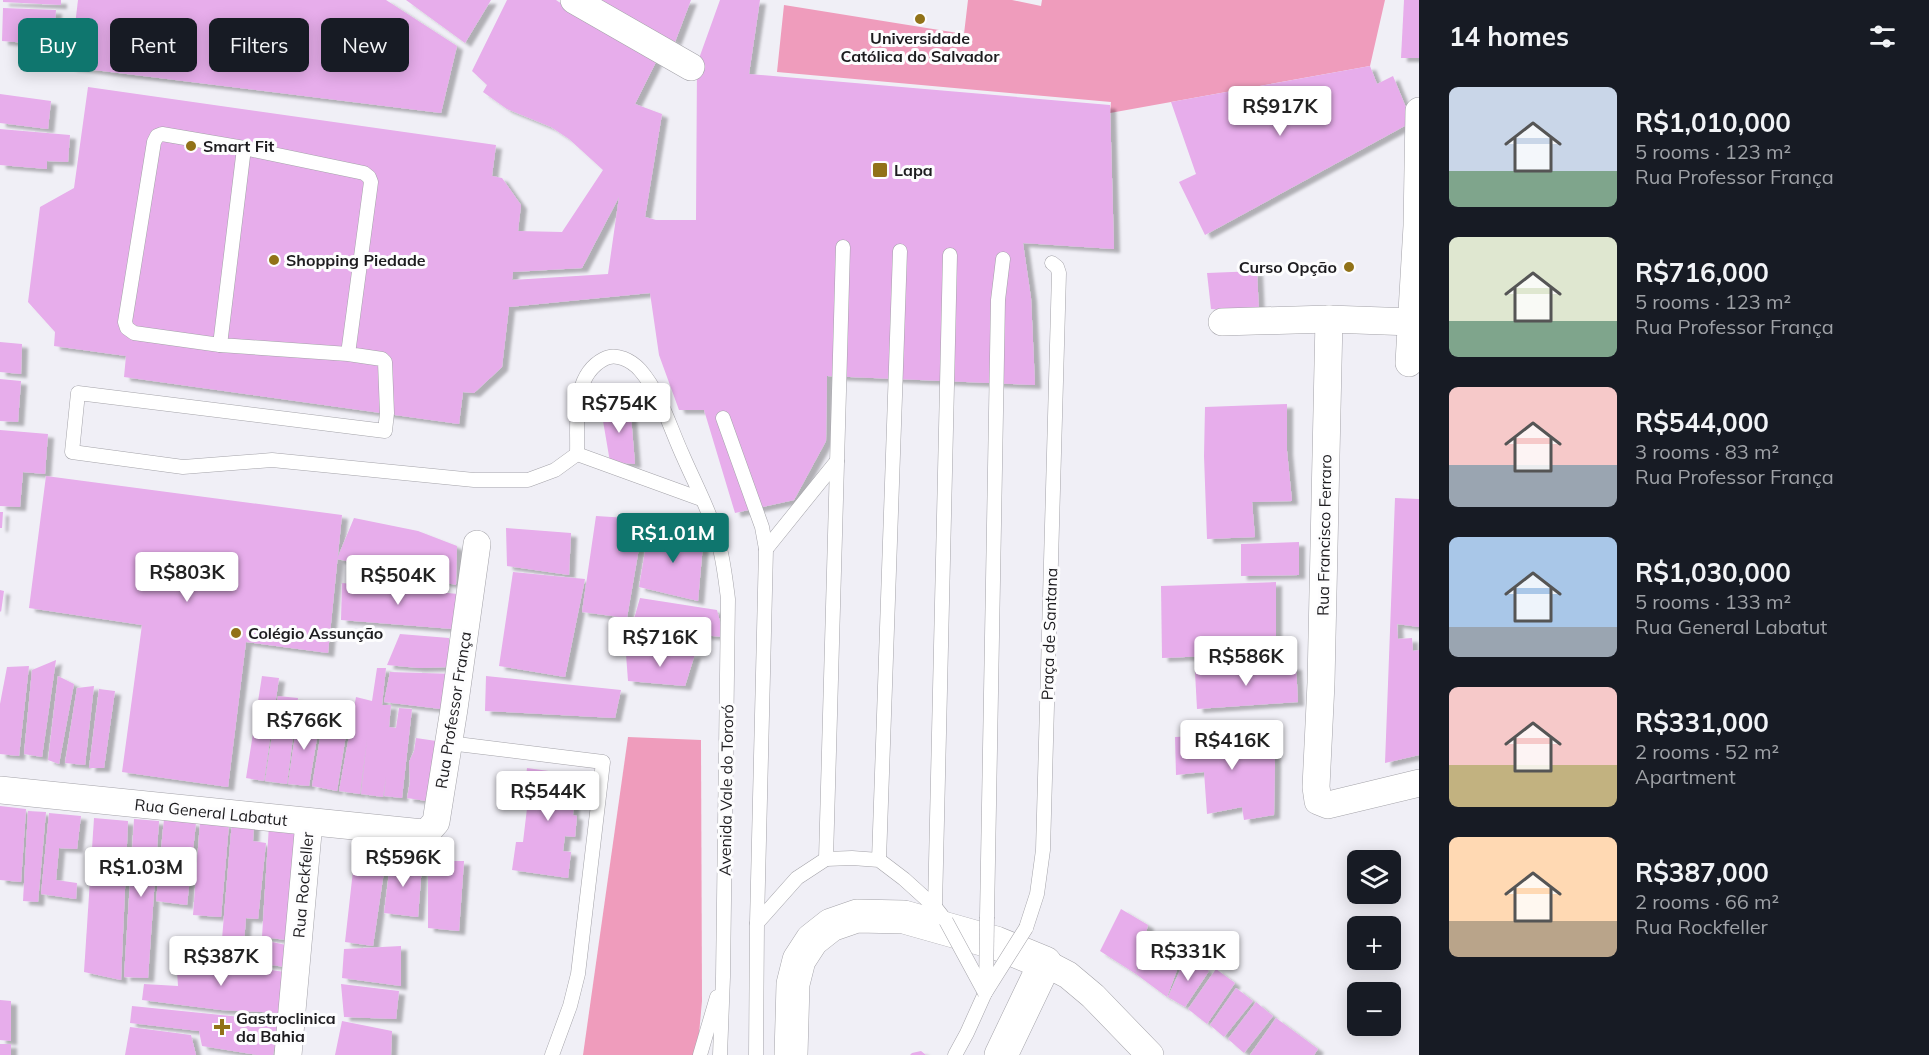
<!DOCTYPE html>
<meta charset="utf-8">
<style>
body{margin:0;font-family:Mulish,sans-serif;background:#20242c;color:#f1f3f6;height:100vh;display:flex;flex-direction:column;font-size:22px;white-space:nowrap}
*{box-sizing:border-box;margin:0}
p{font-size:20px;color:#9ea1a6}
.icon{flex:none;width:33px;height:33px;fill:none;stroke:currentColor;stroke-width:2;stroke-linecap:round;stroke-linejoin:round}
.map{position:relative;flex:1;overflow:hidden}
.sheet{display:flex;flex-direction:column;background:#171b24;width:510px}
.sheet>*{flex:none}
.banner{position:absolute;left:18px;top:18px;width:570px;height:54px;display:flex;gap:12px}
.tools{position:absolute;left:1347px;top:850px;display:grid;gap:12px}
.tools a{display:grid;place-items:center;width:54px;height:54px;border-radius:9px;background:#171b24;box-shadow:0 3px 15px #0003;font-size:30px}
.price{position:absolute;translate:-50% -51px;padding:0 14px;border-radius:6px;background:#fff;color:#222;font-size:20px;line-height:39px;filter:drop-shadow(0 2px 3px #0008)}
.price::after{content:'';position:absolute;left:50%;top:36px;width:18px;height:14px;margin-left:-9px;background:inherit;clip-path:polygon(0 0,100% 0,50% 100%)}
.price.selected{background:#0f766e;color:#fff}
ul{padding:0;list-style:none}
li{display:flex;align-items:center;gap:18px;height:150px;padding:0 30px}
li span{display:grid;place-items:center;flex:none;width:168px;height:120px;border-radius:9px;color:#555}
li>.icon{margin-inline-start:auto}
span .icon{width:72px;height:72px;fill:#fffc;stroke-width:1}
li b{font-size:26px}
h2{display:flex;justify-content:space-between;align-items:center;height:72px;padding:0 30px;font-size:26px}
.tag{padding:0 21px;border-radius:9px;background:#171b24;box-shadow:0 3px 15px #0003;font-size:21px;line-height:54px}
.tag.selected{background:#0f766e;color:#fff}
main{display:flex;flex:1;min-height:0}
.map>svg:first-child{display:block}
</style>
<main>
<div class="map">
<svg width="1419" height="1055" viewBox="0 0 1419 1055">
<defs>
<filter id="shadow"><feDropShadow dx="6" dy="4" stdDeviation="1.5" flood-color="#0004"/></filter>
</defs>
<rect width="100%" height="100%" fill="#f0eff6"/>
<g fill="#ef9cbc">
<path d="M968,0H1012L1041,6L1042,0H1385L1370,66L1110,113L1111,102L777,72L784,5L964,34Z"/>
<path d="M628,737L701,740L702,1001L698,1045L694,1055H583Z"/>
</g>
<g fill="#e7adeb" fill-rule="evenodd" filter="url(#shadow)">
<path d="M3,0H61V5L3,2Z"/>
<path d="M78,0H386L457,46L441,113L70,67Z"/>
<path d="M406,0H491L465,43Z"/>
<path d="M507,0H556L574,12L657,60L635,104L662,114L645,217L656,220H696L697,64L720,0H760L749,74L1110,105L1114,249L1023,243L1031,298L1035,385L827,376L826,441L794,500L735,513L704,410H679L659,355L650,293L509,307L502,367L474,393L463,392L459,424L124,377L126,356L54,346L55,332L28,302L40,207L74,188L88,87L496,145L492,176L502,178L521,205L518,231L562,232L603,170L569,139L551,127L507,109L483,92L487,85L472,71ZM619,197L608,274L512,280L513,272L582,268Z"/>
<path d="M598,0H691L675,42L623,16Z"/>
<path d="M1404,0H1419V58H1401Z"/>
<path d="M3,8L56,10L53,45L2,41Z"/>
<path d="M1370,66L1377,84L1393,76L1412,122L1205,235L1179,182L1196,174L1171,102Z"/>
<path d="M0,94L51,101L48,129L0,123Z"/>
<path d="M0,129L70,135L68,162L47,161V169L0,165Z"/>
<path d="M1257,271L1259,312L1211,309L1207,273Z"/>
<path d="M0,342L22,344L21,374L0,372Z"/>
<path d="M0,379L21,381L18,422L0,421Z"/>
<path d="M1287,404V451L1292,501L1252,502L1255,537L1207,539L1204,456L1205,407Z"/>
<path d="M630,405L635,464L610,462L601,409Z"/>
<path d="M0,430L48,434L45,474L23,472L20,507L0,506Z"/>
<path d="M46,476L342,515L328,653L246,642L228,787L122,772L142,625L29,608Z"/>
<path d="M1395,498L1419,499V627L1397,624L1398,639L1412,638L1413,651L1419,650V755L1385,763Z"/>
<path d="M0,512H3L2,528H0Z"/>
<path d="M596,516L644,519L627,618L582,612Z"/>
<path d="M354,518L418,531L457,546L456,585L337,559Z"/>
<path d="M506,528L571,533L569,575L507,566Z"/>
<path d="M648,533H704L698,601L639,587Z"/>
<path d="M1299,542V575L1241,576V544Z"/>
<path d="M513,572L585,579L565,677L499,666Z"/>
<path d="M1276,582V653L1162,658L1161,586Z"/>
<path d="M342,583L458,594L453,629L341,620Z"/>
<path d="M0,590L4,591L1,612L0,611Z"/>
<path d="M640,598L717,610L724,637L631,629Z"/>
<path d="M400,634L449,638L450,667L419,668L387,665Z"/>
<path d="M626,654H695L685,686L628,681Z"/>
<path d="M56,660L42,757L24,754L32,670Z"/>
<path d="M29,666L19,756L0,754V704L7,667Z"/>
<path d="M1296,666L1298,702L1197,709L1195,672Z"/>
<path d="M377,668H386L382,705H391L389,727L396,728L399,708L412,709L402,798L384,796L386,777L383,797L361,794L367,739L360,794L339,791L356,697L372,701Z"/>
<path d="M390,672L456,674L449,710L384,702Z"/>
<path d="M58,676L74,684L59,764L48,760Z"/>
<path d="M262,676L279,678L264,781L246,778Z"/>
<path d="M486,676L621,690L615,718L485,711Z"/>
<path d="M94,686L85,765L65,763L77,688Z"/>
<path d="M99,689L115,691L104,768H89Z"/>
<path d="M278,696L298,698L287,784L265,781Z"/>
<path d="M298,715L320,720L309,786L288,784Z"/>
<path d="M323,720L348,722L337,791L312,786Z"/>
<path d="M1273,732L1275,764L1274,815L1244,820L1242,807L1207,814L1204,772L1176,775L1175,737Z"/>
<path d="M416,738L443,742L433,802L407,798L410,782L409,762L414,751Z"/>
<path d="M527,768L585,776L581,805L574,804L573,815L577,816L575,837L565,836L563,851L571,852L568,878L512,870L516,842H523L528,800L523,799Z"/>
<path d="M0,806L26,809L21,882L0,880Z"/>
<path d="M28,811L46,812L38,902L23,901Z"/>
<path d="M49,813L81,816L77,849L59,848L56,880L77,883L76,899L41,894Z"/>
<path d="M94,818L128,821L121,980L84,972Z"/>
<path d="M134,819L159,821L148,978L124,977Z"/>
<path d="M164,819L196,823L187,905L156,901Z"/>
<path d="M232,821L254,824L253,841L266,843L258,919L246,918L244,942L222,939Z"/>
<path d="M200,822L229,824L221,917L193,915Z"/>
<path d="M269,825L305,830L295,941L262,937Z"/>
<path d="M389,838L373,946L345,942L355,853L354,840Z"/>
<path d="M391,856L408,858L409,865L422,866L418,917L384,913Z"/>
<path d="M428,861H464L459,931L428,928Z"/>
<path d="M1121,909L1148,925L1136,974L1153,937L1183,954L1167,997L1136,974L1100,951Z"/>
<path d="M258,939L291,946L285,967L251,962Z"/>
<path d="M401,946V986L342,978L344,949Z"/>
<path d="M176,956L285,972L282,1013L221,1010L142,1000L144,984L178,986Z"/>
<path d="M1186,957L1209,971L1185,1007L1168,997Z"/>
<path d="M1216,969L1235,983L1207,1024L1188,1009Z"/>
<path d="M341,984L399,991L396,1019L344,1017Z"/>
<path d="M1236,988L1253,1001L1224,1037L1210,1025Z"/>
<path d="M0,1000L11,1001V1041L0,1040Z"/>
<path d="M1256,1002L1273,1016L1244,1053L1228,1039Z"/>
<path d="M132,1006L280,1021L273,1055H257L202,1046L199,1031L130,1023Z"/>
<path d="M1276,1018L1318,1049L1314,1055H1250Z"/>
<path d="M342,1021L392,1031L391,1055H335Z"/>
<path d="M130,1027L191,1035L196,1055H125Z"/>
<rect x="0" y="1044" width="11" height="11"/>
<path d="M921,1051L926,1055H910L912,1053Z"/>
</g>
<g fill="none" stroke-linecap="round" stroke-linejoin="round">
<g stroke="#a4a3a9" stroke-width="15">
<g id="lane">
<path d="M843,247L826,859L852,858L879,860L904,879L935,907L946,921"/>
<path d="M220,345L134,333L127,328L125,322L154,142L157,136L162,134L244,148"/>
<path d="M348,354L371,182L369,177L364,173L244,148L220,345L348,354L382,359L385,362L387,413L385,431L78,393L72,452L183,467L272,460L474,480H528L555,470L577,454"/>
<path d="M723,418L762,527L766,549L757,923"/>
<path d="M577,454C578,422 571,376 604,359C616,352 632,361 640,370C661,394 670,428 683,456C696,486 713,517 720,549C724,565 726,583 728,599L723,977L720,1055"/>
<path d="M577,454L701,499"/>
<path d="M766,549L837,461"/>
<path d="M449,743L603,762L578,974L570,1006L552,1055"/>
<path d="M879,860L900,251"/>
<path d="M935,907L950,255"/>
<path d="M987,917L998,300L1003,259"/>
<path d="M1026,928L1037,894L1043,850L1059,273L1057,267L1052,263"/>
<path d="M700,1055L717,997"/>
<path d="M756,1055L757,923L797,878L826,859"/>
<path d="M955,1055L967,1033L985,993"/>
</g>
</g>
<g stroke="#a4a3a9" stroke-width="28">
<g id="street">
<path d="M574,0L691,67"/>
<path d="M1329,319L1321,683L1316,787L1318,801L1328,805L1419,783"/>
<path d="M1222,322L1329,319L1412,322"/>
<path d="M1409,363L1417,226L1419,111"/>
<path d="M0,790L423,833L429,830L436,822L454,709L477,544"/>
<path d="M1045,963L1068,975L1093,996L1150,1055"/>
<path d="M288,1055L309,822"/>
</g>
</g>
<g stroke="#a4a3a9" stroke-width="34">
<path id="secondary" d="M791,1055L793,984L799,960L812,940L831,925L857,916L904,917L996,943L1045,963L1001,1055"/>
</g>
<use href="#lane" stroke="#fff" stroke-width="14"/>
<use href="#street" stroke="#fff" stroke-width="27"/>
<use href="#secondary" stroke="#fff" stroke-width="33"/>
<g stroke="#a4a3a9" stroke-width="15" stroke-linecap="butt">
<g id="lane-bridge">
<path d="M946,921L985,993"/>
<path d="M986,991L987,917"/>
<path d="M985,993L1026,928"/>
</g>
</g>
<use href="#lane-bridge" stroke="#fff" stroke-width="14"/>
</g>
<g fill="#917218" stroke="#fdfdfe" stroke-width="2">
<circle cx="920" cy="19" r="6"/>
<circle cx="191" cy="146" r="6"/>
<rect x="872" y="162" width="16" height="16" rx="3"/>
<circle cx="274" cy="260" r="6"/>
<circle cx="1349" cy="267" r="6"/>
<circle cx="236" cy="633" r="6"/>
<path d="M219 1018h6v6h6v6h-6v6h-6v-6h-6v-6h6z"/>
</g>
<g text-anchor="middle" stroke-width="6" stroke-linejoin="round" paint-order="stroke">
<g font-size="16" font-weight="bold" fill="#1d1c1f" stroke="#fdfdfe" text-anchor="start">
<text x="920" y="44" text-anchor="middle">Universidade<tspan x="920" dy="18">Católica do Salvador</tspan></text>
<text x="203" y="152">Smart Fit</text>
<text x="894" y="176">Lapa</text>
<text x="286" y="266">Shopping Piedade</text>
<text x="1337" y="273" text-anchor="end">Curso Opção</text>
<text x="248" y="639">Colégio Assunção</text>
<text x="236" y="1024">Gastroclinica<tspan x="236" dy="18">da Bahia</tspan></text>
</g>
<g font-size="16" fill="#1d1c1f" stroke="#fdfdfe">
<text transform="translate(1324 535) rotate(-89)" y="6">Rua Francisco Ferraro</text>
<text transform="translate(1049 634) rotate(-88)" y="6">Praça de Santana</text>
<text transform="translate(453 710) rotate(-81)" y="6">Rua Professor França</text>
<text transform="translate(726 790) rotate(-89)" y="6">Avenida Vale do Tororó</text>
<text transform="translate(211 812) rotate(6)" y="6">Rua General Labatut</text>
<text transform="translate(303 885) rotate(-85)" y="6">Rua Rockfeller</text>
</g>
</g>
</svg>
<div class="tools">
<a><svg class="icon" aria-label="layers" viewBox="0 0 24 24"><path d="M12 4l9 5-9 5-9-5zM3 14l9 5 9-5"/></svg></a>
<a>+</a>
<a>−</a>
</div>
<b class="price" style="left:1280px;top:137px">R$917K</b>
<b class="price" style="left:619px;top:434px">R$754K</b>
<b class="price selected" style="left:673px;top:564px">R$1.01M</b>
<b class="price" style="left:187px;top:603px">R$803K</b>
<b class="price" style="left:398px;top:606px">R$504K</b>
<b class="price" style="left:660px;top:668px">R$716K</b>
<b class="price" style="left:1246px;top:687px">R$586K</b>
<b class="price" style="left:304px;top:751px">R$766K</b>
<b class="price" style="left:1232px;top:771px">R$416K</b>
<b class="price" style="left:548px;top:822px">R$544K</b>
<b class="price" style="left:403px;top:888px">R$596K</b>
<b class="price" style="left:141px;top:898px">R$1.03M</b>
<b class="price" style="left:1188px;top:982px">R$331K</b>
<b class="price" style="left:221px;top:987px">R$387K</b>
<div class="banner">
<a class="tag selected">Buy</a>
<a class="tag">Rent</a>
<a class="tag">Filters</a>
<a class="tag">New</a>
</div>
</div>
<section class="sheet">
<h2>14 homes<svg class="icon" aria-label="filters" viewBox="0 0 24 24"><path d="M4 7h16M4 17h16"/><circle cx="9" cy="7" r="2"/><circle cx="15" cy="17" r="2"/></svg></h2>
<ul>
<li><span style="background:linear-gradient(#c9d6e8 70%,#7fa58c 0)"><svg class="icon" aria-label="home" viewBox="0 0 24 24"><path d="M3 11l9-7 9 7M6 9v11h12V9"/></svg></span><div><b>R$1,010,000</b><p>5 rooms · 123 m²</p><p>Rua Professor França</p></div></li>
<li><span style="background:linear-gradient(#dfe7d0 70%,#7fa58c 0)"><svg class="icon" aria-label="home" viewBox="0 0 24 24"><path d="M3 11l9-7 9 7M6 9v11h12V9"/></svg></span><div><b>R$716,000</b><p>5 rooms · 123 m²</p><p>Rua Professor França</p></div></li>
<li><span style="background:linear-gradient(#f6c9c9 65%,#9aa5b1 0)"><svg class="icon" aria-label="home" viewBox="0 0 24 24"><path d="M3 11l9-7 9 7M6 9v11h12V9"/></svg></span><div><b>R$544,000</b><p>3 rooms · 83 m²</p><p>Rua Professor França</p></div></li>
<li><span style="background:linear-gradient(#a9c7e8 75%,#9aa5b1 0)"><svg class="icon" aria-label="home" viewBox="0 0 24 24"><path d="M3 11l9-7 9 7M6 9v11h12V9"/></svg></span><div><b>R$1,030,000</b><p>5 rooms · 133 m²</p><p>Rua General Labatut</p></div></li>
<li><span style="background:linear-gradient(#f6c9c9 65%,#c2b280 0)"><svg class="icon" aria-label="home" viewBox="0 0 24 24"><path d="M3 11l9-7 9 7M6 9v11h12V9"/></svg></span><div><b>R$331,000</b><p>2 rooms · 52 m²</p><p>Apartment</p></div></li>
<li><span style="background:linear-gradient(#ffd9b3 70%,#b9a48a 0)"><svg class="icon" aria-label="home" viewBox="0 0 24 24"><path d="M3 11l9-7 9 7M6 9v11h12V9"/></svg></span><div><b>R$387,000</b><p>2 rooms · 66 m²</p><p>Rua Rockfeller</p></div></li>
</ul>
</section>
</main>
